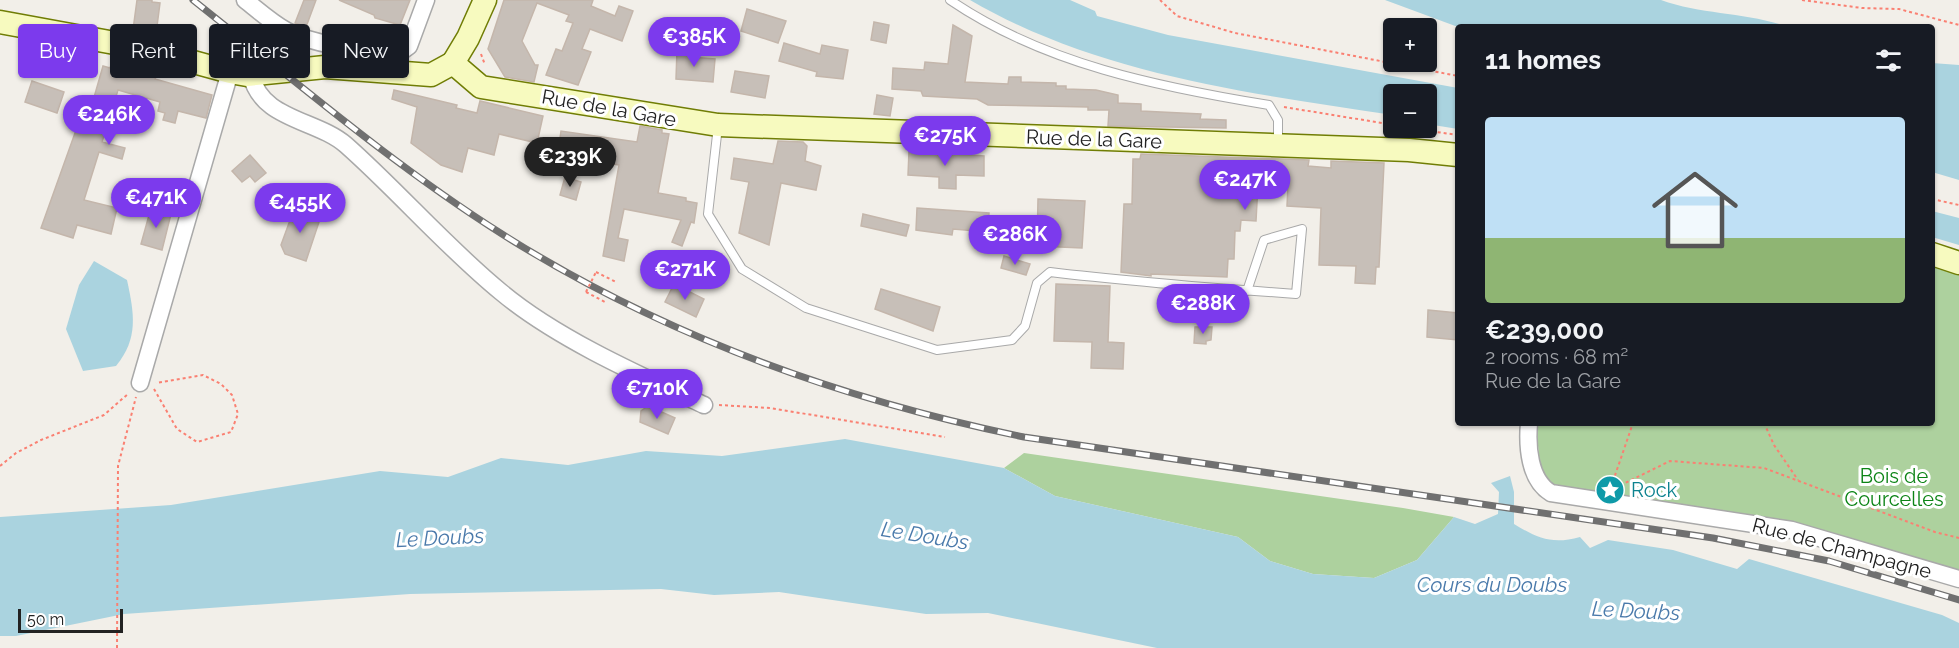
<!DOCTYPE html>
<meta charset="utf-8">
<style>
body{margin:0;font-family:Raleway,sans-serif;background:#20242c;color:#f1f3f6;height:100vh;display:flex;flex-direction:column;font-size:22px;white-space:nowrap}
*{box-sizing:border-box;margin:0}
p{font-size:20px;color:#9ea1a6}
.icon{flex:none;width:33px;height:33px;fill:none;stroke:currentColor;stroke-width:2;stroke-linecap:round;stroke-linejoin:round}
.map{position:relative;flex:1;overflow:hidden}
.side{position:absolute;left:1455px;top:24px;width:480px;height:402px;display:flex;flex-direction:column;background:#171b24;border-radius:6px;box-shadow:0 2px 4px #0004}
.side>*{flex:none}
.hud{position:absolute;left:18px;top:24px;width:570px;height:54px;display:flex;gap:12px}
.controls{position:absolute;left:1383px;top:18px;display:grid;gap:12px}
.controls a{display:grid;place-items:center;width:54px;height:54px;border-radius:6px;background:#171b24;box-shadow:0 2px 4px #0004;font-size:30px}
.scale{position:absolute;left:18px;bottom:15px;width:105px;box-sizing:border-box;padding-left:6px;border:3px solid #222;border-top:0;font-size:16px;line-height:21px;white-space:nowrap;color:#222;-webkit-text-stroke:4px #fff;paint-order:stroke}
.price{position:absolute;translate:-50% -51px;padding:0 14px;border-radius:21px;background:#7c3aed;color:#fff;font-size:20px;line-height:39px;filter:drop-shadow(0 2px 3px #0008)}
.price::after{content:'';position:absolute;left:50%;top:36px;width:18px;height:14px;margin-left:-9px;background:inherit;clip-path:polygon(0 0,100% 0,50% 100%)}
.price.selected{background:#222;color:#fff}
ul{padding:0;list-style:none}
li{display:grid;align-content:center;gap:12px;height:318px;padding:0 30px}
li+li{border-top:2px solid #363941}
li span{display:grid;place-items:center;height:186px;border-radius:6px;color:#555}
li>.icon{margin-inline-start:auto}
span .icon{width:108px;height:108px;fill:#fffc;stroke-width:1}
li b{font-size:26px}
h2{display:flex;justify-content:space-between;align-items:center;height:72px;padding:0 30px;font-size:26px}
.tag{padding:0 21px;border-radius:6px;background:#171b24;box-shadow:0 2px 4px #0004;font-size:21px;line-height:54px}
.tag.selected{background:#7c3aed;color:#fff}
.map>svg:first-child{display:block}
</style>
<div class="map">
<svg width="1959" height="648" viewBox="0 0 1959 648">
<rect width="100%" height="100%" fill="#f2efe9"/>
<g fill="#add19e">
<path d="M1932,267L1959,275V573L1551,487L1540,468L1536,423H1932Z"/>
<path d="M1024,453L1403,508L1454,517L1417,560L1374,578L1313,574L1270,561L1238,537L1055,496L1004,468Z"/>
</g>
<g fill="#aad3df">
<path d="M970,0H1070L1095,11L1097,16L1168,35L1458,88V129L1427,124L1426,94H1394L1393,115C1249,93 1099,75 970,0Z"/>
<path d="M1385,0H1661C1702,15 1747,12 1788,27H1458Z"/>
<path d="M1932,63L1959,65V180L1932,172Z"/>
<path d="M1932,211L1959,218V245L1932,237Z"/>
<path d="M94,261L127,280C134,313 139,338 116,366L83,371L66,329L79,285Z"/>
<path d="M845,439L1004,468L1055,496L1238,537L1270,561L1313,574L1374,578L1417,560L1454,517L1475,524L1498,514L1499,492L1491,483L1510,476L1514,492V524C1537,538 1552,545 1580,537L1590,548L1608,540L1673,550L1737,569L1749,559L1942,615L1959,623V648H1157L988,613L926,614L779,592L714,595L661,589L410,594L124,614L16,636H0V517L171,505L380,471L448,477L501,458L568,465L646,451L722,456Z"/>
</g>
<g fill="#c7bfb8" stroke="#c4b6ab" stroke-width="1.5">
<path d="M137,0H152V2L160,3L156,34L133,30Z"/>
<path d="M304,0H316L306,27L295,23Z"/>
<path d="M339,0H410L400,25L375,18L374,15Z"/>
<path d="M504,0H593L591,6L615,16L619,6L633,11L622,41L590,29L582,49L591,52L578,85L546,75L556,49L562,51L573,23L566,21L569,15L537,3L522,41L535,65H538L534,82L505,77L488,49Z"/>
<path d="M747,9L786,21L778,43L741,31Z"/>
<path d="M874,22L889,25L886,43L871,40Z"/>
<path d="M953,25L972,36L965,82L1008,84L1009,77H1021V82L1056,83V86H1066V89L1096,90L1118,95V103L1141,104V111L1201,114L1200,119L1226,120V128L1108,126L1109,110H1088V107L988,105L977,99L923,96L921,91L892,89L893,68L924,70L925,62L948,64Z"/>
<path d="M784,43L820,54L822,45L848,50L843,79L816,76L817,72L779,61Z"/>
<path d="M677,50H690L689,57L715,59L713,82L676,79Z"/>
<path d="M111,65L130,72L131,69L156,76L155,79L212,95L206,118L178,111L175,123L163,120L165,113L158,111L160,102L118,90L102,142L125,148L122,159L99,152L84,200L117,208L111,234L77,225L73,238L41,228L80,119L89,115L103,66L110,68Z"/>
<path d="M735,71L769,76L765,98L731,92Z"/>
<path d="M32,81L64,92L57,113L25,102Z"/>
<path d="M394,90L457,105L456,108L477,113L480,101L543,116L537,143L499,134L494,155L468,148L462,172L441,165L411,143L417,107L392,99Z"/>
<path d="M877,95L893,98L890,116L874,114Z"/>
<path d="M640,126L662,130V133L669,134L658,193L686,198V201L697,203L694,223L691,222L682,246L672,242L681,220L624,209L618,238L628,240L624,261L603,256L619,165L578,159L579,155L558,152L561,131L637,142Z"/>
<path d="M778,141L803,142L807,146L805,161L821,166L816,190L781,183L769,245L739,233L749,182L731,179L734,158L773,164Z"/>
<path d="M909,151L984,156V176L956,175V189L939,188V177L908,175Z"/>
<path d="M1141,154L1309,160L1308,166L1331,168V161L1384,163L1379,267H1376L1375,284L1355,283L1356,266L1319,265L1321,208L1287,206L1288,185L1258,184L1256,221L1241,220L1240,231H1235L1234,259H1228L1227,277L1151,274V276L1121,272L1124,204H1132L1133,159H1140Z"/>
<path d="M250,155L266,173L255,182L250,176L242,182L232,171Z"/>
<path d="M565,177L581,182L576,200L560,195Z"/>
<path d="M1038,199L1085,201L1082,248L1037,246Z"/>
<path d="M151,208L171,214L162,250L141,244Z"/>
<path d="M917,208L989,213L988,232L953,229L952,235L916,230Z"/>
<path d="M302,209L321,216L306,261L285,254L281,245L293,212Z"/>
<path d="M863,214L909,225L906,236L861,226Z"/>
<path d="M1004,256L1030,264L1026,275L1001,268Z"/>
<path d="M674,284L704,299L696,317L665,302Z"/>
<path d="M1056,284L1110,286L1108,342L1124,343L1123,369L1091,368L1092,342L1054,341Z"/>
<path d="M881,289L940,307L933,331L875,309Z"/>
<path d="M1428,310L1458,313V340L1427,337Z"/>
<path d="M1195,327H1212L1211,340L1206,341V344L1194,343Z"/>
<path d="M648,406L675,418L668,434L640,422L641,411Z"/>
</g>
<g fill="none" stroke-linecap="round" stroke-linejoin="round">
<g stroke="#a9a9a9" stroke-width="10">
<g id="lane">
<path d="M950,0C1044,64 1159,87 1269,105L1278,120V144"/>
<path d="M718,126L708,214L742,269L806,308L937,350L1012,340L1025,326L1037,283L1050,272C1132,282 1213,288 1296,294L1302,229L1264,240L1247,291"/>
</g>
</g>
<g stroke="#a9a9a9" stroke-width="19">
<g id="street">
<path d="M245,0C259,11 272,23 287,31C316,46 365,50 398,54L409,46L426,0"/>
<path d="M251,74C260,120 316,119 346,145C399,192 446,247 501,292C556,338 639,375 704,405"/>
<path d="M140,383L230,72"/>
<path d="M1529,423C1527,446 1529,480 1551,493L1792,530L1959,579"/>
</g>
</g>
<g stroke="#707d05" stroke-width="25">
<g id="secondary">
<path d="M0,22L142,48L230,72L247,75L325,67L431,75L453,63"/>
<path d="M453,63L481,87L718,125L1409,150L1458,155"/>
<path d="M453,63L468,38L485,0"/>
<path d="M1932,254L1959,263"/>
</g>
</g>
<g stroke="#fa8072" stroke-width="2" stroke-dasharray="3 3" stroke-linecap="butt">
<path d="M1160,0L1177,16L1235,33L1458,76"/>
<path d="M1802,0L1862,8L1899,9L1959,25"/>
<path d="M481,54L485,65"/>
<path d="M1284,107L1394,125"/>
<path d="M1408,128L1458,135"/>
<path d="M1932,199L1959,205"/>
<path d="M596,272L616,282"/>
<path d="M586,292L605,302"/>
<path d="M154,389L177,429L197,442L231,432L238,414L232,395L221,384L203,375L156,383"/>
<path d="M719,405L770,408L945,437"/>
<path d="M1764,423L1774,445L1798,480"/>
<path d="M0,466L16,453L41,440L104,415L129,393"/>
<path d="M1611,487L1633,423"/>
<path d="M1615,488L1670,461L1764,468L1935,532L1959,538"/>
<path d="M117,648L118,466L136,397"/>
</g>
<use href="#lane" stroke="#fff" stroke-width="8"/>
<use href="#street" stroke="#fff" stroke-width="16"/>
<use href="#secondary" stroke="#f7fabf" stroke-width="22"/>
<g stroke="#707070" stroke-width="7">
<path id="rail" d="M193,0C294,80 393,165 502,234C662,335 839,399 1024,437L1713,538L1829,561L1959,600"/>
</g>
<use href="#rail" stroke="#fff" stroke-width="4.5" stroke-dasharray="14" stroke-linecap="butt"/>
<path stroke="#fa8072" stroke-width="2" stroke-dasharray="3 3" stroke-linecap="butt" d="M586,292L596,272"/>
</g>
<defs>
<g id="sight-disc" transform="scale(1.5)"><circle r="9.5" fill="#0f9aa8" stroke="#fff"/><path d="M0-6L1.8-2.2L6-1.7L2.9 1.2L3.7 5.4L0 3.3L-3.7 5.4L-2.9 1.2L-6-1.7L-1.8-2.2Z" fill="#fff"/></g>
</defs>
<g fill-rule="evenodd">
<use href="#sight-disc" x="1610" y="490"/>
</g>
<g text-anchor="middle" stroke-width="6" stroke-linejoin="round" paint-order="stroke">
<g font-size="20" fill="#222" stroke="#fff">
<text transform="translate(609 108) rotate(10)" y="7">Rue de la Gare</text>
<text transform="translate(1094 139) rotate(2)" y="7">Rue de la Gare</text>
<text transform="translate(1842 548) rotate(15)" y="7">Rue de Champagne</text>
</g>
<g font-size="20" fill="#0c8416" stroke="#fff">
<text x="1894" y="483">Bois de<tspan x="1894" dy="23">Courcelles</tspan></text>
</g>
<g font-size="20" fill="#0d838f" stroke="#fff" text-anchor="start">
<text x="1631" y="497">Rock</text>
</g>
<g font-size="21" font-style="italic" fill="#4a7aab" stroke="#fff">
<text transform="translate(925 536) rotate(9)" y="7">Le Doubs</text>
<text transform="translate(440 538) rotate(-3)" y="7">Le Doubs</text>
<text x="1492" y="592">Cours du Doubs</text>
<text transform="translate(1636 611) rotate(3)" y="7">Le Doubs</text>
</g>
</g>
</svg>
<div class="controls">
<a>+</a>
<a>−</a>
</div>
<div class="scale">50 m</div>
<b class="price" style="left:694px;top:68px">€385K</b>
<b class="price" style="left:109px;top:146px">€246K</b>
<b class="price" style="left:945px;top:167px">€275K</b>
<b class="price selected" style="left:570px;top:188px">€239K</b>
<b class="price" style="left:1245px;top:211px">€247K</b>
<b class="price" style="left:156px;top:229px">€471K</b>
<b class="price" style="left:300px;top:234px">€455K</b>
<b class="price" style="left:1015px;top:266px">€286K</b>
<b class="price" style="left:685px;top:301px">€271K</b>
<b class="price" style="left:1203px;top:335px">€288K</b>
<b class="price" style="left:657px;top:420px">€710K</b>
<div class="hud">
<a class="tag selected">Buy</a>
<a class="tag">Rent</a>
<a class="tag">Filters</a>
<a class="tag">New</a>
</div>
<section class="side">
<h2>11 homes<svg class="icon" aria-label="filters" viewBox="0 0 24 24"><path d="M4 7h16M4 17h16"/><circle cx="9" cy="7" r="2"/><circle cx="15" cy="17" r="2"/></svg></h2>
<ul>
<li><span style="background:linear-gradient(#bfe0f5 65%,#8fb573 0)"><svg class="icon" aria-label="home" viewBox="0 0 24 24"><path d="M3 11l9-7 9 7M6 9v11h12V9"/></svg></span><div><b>€239,000</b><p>2 rooms · 68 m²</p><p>Rue de la Gare</p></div></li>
</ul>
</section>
</div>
